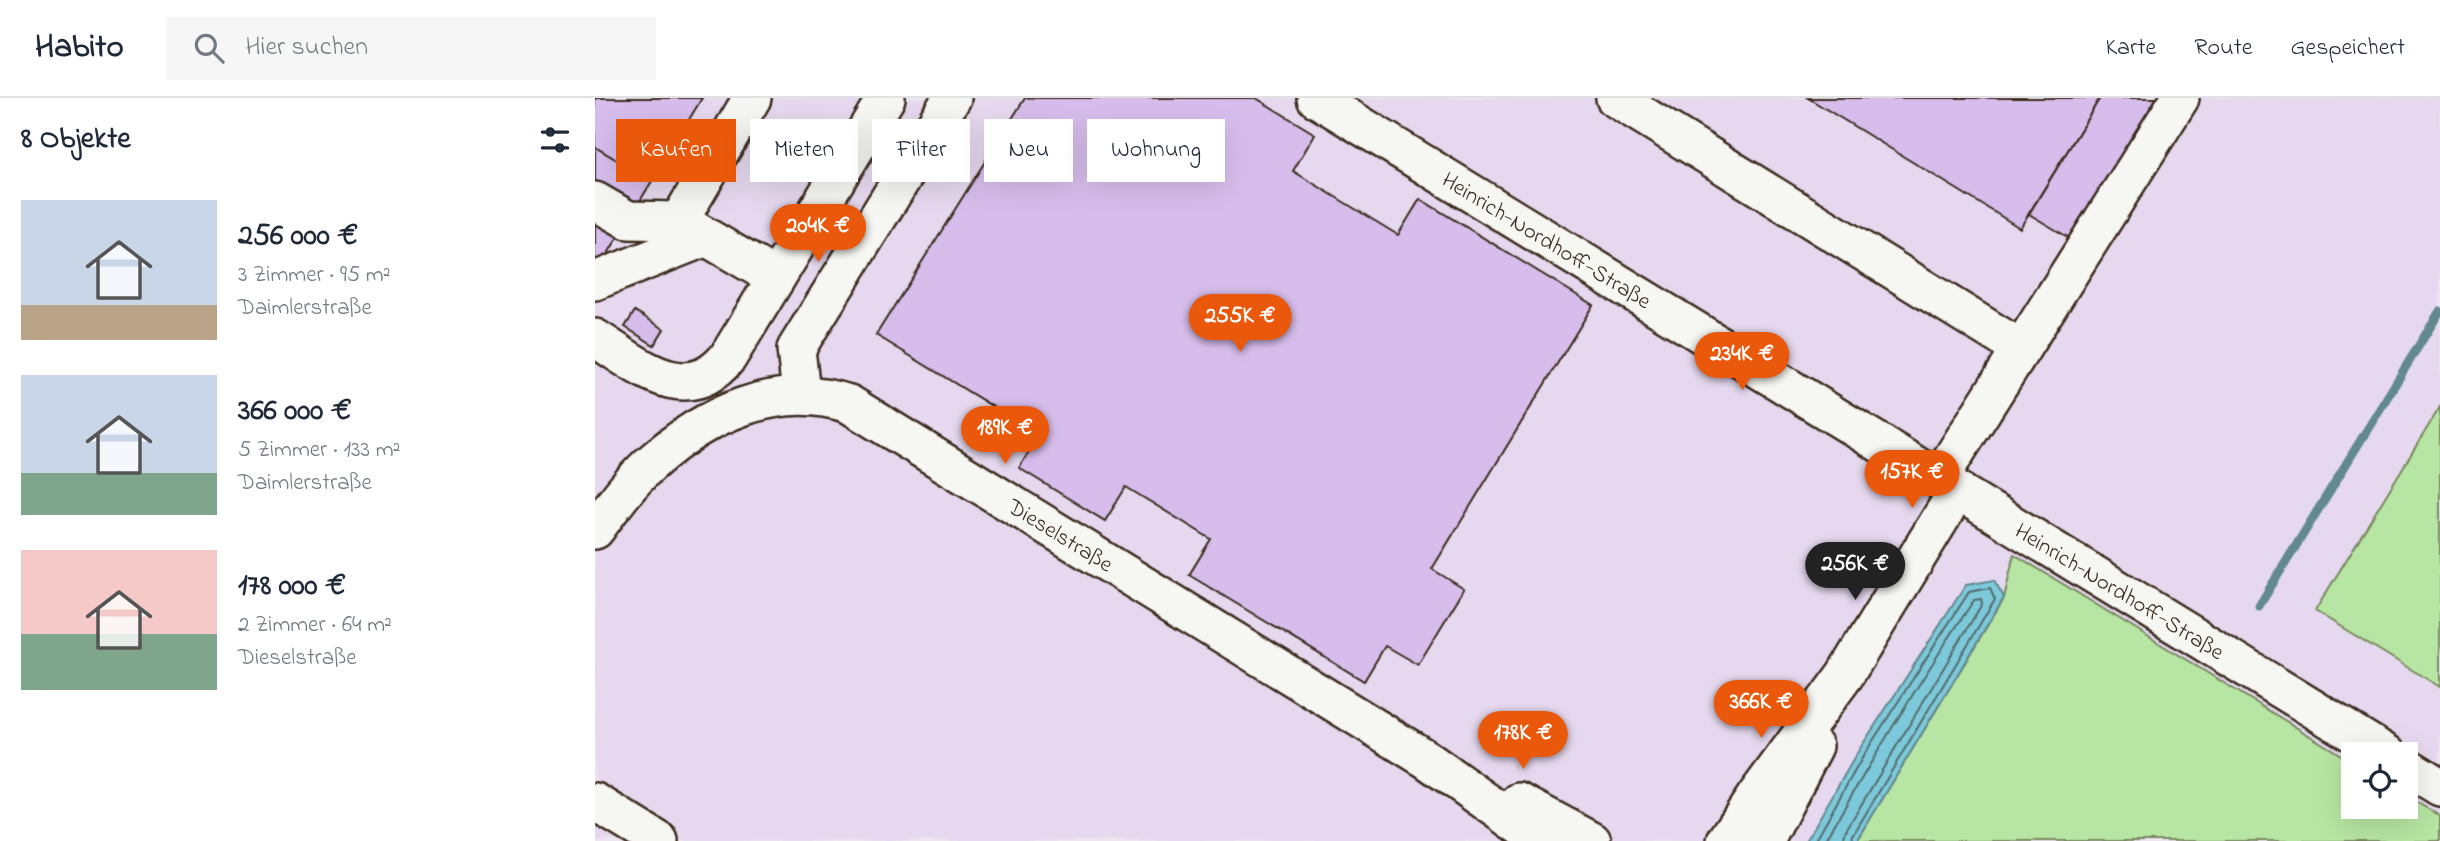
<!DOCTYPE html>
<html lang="de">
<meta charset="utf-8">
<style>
body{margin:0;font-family:"Indie Flower",sans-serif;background:#f6f6f7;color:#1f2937;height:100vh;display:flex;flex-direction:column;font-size:26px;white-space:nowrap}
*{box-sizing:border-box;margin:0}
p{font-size:23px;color:#747a83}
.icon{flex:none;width:38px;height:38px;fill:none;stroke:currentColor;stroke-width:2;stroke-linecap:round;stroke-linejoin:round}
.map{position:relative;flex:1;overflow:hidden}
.panel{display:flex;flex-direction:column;background:#fff;width:595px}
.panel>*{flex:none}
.banner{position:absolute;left:21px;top:21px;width:665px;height:63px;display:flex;gap:14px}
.controls{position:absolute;left:1746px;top:644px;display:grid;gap:14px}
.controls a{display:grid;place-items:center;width:77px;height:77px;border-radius:0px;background:#fff;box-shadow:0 7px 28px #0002;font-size:35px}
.price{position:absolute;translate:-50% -60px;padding:0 16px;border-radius:24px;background:#ea580c;color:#fff;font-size:23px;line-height:46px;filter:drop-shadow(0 2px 4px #0008)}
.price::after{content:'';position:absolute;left:50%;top:42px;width:21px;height:16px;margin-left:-10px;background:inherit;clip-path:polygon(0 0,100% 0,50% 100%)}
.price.on{background:#222;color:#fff}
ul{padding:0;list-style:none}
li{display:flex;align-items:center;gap:21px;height:175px;padding:0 21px}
li span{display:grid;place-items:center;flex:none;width:196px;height:140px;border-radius:0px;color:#555}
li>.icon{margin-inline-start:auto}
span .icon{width:84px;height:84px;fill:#fffc;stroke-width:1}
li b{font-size:30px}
h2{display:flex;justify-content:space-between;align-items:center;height:84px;padding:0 21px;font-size:30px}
.tag{padding:0 24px;border-radius:0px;background:#fff;box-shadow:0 7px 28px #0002;font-size:24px;line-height:63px}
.tag.on{background:#ea580c;color:#fff}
header{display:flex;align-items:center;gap:42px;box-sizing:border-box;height:98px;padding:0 35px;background:#fff;border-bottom:2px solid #e0e1e3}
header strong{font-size:33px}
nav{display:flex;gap:38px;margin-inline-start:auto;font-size:24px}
.search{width:490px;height:63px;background:#f6f6f7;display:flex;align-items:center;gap:18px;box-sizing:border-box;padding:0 24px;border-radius:0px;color:#747a83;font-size:26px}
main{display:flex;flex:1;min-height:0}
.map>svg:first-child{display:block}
</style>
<header>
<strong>Habito</strong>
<div class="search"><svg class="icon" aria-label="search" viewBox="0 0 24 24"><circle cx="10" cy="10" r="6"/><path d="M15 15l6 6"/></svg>Hier suchen</div>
<nav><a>Karte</a><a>Route</a><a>Gespeichert</a></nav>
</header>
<main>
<section class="panel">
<h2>8 Objekte<svg class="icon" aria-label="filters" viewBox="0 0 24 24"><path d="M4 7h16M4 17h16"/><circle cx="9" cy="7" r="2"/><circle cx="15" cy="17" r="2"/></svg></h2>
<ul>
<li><span style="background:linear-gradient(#c9d6e8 75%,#b9a48a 0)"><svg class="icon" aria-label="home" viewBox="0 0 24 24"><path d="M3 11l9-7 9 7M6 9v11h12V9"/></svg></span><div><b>256 000 €</b><p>3 Zimmer · 95 m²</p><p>Daimlerstraße</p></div></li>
<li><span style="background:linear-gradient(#c9d6e8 70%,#7fa58c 0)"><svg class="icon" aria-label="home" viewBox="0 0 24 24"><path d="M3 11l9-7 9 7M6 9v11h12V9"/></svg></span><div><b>366 000 €</b><p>5 Zimmer · 133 m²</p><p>Daimlerstraße</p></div></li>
<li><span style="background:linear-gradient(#f6c9c9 60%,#7fa58c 0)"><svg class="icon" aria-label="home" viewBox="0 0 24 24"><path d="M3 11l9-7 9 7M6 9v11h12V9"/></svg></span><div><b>178 000 €</b><p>2 Zimmer · 64 m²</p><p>Dieselstraße</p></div></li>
</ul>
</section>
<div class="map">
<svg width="1845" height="743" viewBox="0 0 1845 743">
<rect width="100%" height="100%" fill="#ede5f0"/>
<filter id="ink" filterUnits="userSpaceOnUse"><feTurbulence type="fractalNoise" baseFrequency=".0143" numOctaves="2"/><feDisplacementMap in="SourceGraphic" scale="14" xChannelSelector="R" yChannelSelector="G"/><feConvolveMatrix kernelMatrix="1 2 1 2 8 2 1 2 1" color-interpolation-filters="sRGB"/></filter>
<g filter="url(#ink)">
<path fill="#e6d9ef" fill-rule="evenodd" d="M0,0H1845V743H0ZM1759,656H1811V709H1759Z"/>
<g fill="#b7e5a3" stroke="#798860" stroke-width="2">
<path d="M1845,309V589L1720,513Z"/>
<path d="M1419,456L1759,665V709H1811V698L1845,718V743H1262L1409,500Z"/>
</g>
<path fill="#7cc9db" stroke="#62898f" stroke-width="2" d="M1399,482L1409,499L1262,743H1211L1264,652L1371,487Z"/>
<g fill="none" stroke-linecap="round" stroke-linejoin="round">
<g stroke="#556a6a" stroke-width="2">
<path d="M1220,743L1270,655L1374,494L1395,490L1400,501L1258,737L1257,743"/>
<path d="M1230,743C1277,661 1326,581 1379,502L1386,501L1387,506L1251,732L1248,743"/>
</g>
<path stroke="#62898f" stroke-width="9" d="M1664,508L1845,213"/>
</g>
<g fill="#d7bdec" stroke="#3b2a1e" stroke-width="2">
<path d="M0,0H107L57,83L0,49Z"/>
<path d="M430,0H661L720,36L698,73L803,137L825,101L998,207L837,471L869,491L823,567L790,548L769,583L594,477L616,441L531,389L510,423L424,370L444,337L281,237Z"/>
<path d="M1213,0H1505L1425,130Z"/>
<path d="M1505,0H1569L1481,144L1434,116Z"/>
<path d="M0,49L57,83L0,177Z"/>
<path d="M40,213L69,231L59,247L30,229Z"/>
</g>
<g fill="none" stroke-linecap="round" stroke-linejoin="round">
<g stroke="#3b2a1e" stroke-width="42">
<g id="minor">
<path d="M157,0L84,123L181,180"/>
<path id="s1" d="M721,0L1792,656"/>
<path d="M1020,0L1426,251"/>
<path d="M0,103L33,122L84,123"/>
<path d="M0,183L111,139"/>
<path d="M0,240C42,266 91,311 133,259L291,0"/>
<path d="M206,296L201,251L357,0"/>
<path d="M1344,381L1585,0"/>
<path id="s2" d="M0,432C17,409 34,385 55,366C109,317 182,282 254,306L831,661L947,743"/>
<path d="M1811,668L1845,689"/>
<path d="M0,704L64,743"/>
<path d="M924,704L997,743"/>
<path d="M1131,743L1161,698L1250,577L1363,392"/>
<path d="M1170,743L1219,648"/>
</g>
</g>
<use href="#minor" stroke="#f6f6f2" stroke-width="37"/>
</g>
</g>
<g text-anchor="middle" stroke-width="5" stroke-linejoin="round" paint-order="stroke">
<g font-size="23" fill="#3b2a1e" stroke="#f6f6f2">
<text dy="8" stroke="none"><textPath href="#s1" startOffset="271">Heinrich-Nordhoff-Straße</textPath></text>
<text dy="8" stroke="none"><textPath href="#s2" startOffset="553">Dieselstraße</textPath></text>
<text dy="8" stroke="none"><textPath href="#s1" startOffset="943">Heinrich-Nordhoff-Straße</textPath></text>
</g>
</g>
</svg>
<div class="controls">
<a><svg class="icon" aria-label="locate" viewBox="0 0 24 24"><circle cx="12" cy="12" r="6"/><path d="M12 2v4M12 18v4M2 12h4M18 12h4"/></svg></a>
</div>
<b class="price" style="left:223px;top:166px">204K €</b>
<b class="price" style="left:645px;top:256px">255K €</b>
<b class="price" style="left:1147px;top:294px">234K €</b>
<b class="price" style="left:410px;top:368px">189K €</b>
<b class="price" style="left:1317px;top:412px">157K €</b>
<b class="price on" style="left:1260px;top:504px">256K €</b>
<b class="price" style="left:1166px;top:642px">366K €</b>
<b class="price" style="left:928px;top:673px">178K €</b>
<div class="banner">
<a class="tag on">Kaufen</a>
<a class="tag">Mieten</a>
<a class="tag">Filter</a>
<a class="tag">Neu</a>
<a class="tag">Wohnung</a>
</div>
</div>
</main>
